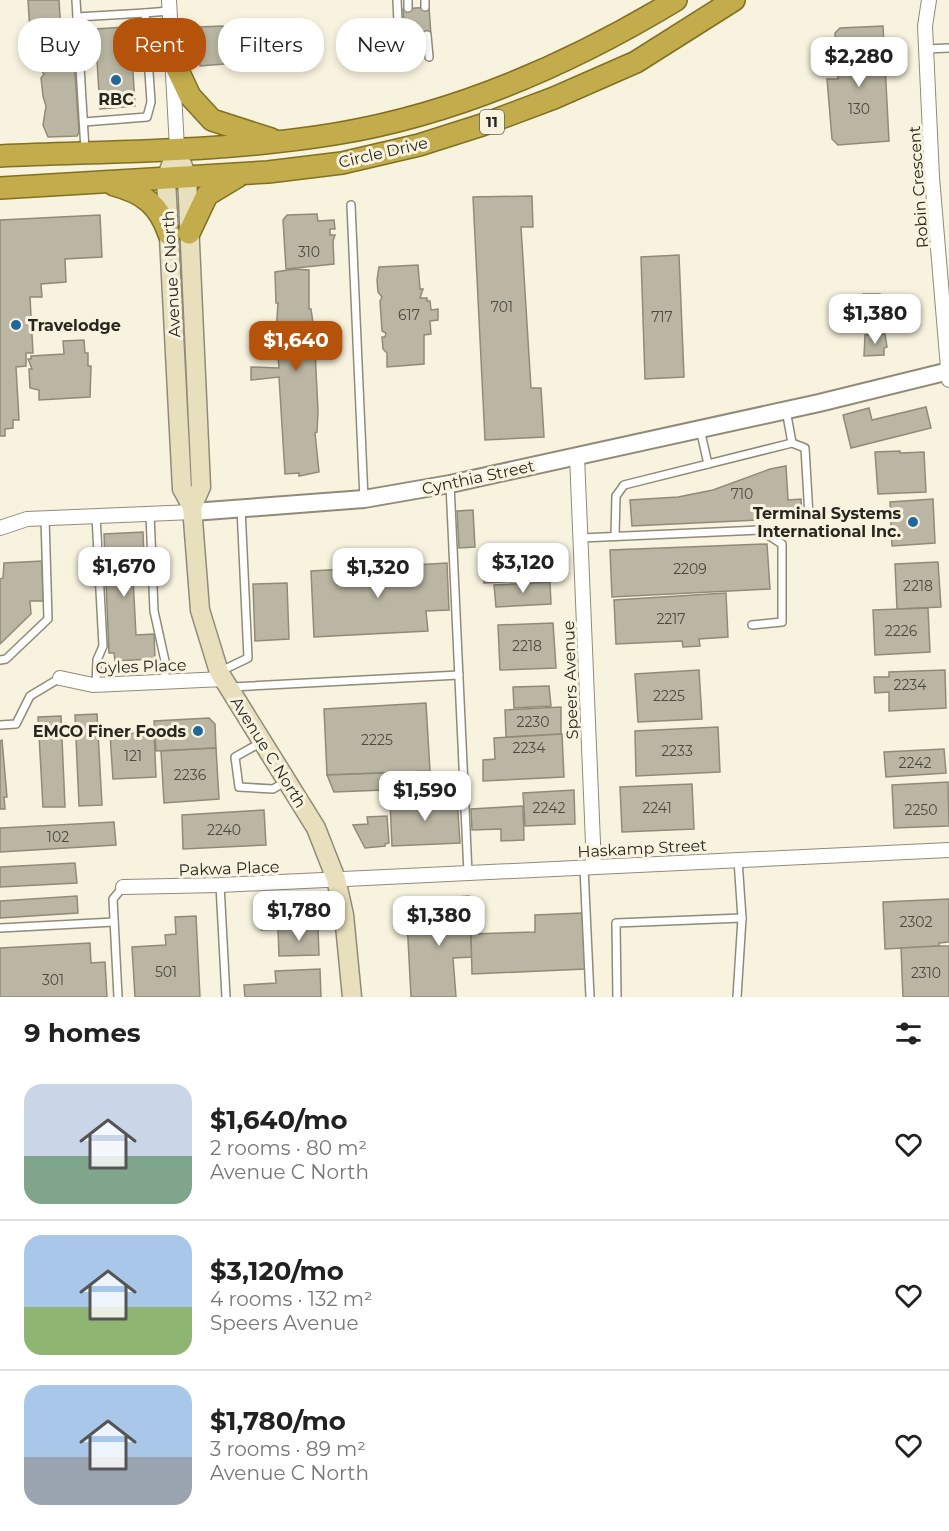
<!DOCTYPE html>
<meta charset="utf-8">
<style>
body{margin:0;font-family:Montserrat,sans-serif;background:#f6f6f6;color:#222;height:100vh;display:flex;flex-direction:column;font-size:22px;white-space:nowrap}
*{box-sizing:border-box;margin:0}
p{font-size:20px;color:#767676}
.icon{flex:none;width:33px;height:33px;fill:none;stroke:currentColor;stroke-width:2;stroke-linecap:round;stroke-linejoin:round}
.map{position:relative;height:997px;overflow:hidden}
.sheet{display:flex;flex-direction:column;background:#fff;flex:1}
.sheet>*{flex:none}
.hud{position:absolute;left:18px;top:18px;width:600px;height:54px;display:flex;gap:12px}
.price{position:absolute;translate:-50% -51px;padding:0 14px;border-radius:12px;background:#fff;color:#222;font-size:20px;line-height:39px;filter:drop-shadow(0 2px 3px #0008)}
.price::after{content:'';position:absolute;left:50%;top:36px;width:18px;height:14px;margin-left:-9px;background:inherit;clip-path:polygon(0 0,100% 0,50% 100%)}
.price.current{background:#b45309;color:#fff}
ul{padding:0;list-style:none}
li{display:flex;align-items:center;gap:18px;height:150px;padding:0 24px}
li+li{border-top:2px solid #e0e0e0}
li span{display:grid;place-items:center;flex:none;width:168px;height:120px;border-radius:18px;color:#555}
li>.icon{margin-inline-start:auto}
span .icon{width:72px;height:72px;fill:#fffc;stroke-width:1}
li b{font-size:26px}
h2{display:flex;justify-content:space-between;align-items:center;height:72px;padding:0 24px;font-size:26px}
.chip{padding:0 21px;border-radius:24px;background:#fff;box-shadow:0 3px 9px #0003;font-size:21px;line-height:54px}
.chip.current{background:#b45309;color:#fff}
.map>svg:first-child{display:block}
</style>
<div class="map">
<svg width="949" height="997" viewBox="0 0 949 997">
<rect width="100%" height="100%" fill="#f8f3df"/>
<g fill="#bab6a3" stroke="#8f8b79" stroke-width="1.5">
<path d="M28,0H59L61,32H55V36H43L42,32H30Z"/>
<path d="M429,7L431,35L405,37L403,9Z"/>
<path d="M141,26L143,53L132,54L135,106L100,109L95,29Z"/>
<path d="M223,26L224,38L228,41V49L223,55L224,64L200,66L197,27Z"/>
<path d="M883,26L889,141L838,145L832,139L827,79H838L835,33L840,28Z"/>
<path d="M73,45L79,132L77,136L48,137L43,125L46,106L43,96L41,78L44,74L41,70L40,55L43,47Z"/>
<path d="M532,196L533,227H521L531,388H541L544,437L485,440L473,197Z"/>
<path d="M317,214L318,221L334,220L335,229H330V235H335L333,241L334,264L286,269L283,220L287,215Z"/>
<path d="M100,215L102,257L65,259L66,282L41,284L42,297H30L33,353H26V366L16,367L19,420H13V428L5,429V436H0V220Z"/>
<path d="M679,255L684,377L645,379L641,257Z"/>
<path d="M418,265L420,289H423L420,298H427V301H430L431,310L438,309V320L430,321L431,334L424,335V364L387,367V353L383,349L382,337H385L386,333L382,331L380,301L382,297L378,292L377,280L379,267Z"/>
<path d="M295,269L309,270V309H311L314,330L318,411L317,432L315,433L319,472L299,476V473L285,474L279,377L251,380V367L279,368L276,333L278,303H276L275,272Z"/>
<path d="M863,294H880L881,311L864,312Z"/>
<path d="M885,334L887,347L884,348V355L864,356L865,335Z"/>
<path d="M84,340L85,353H88V366H91L90,397L39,400V390L30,388L29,369H32L28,359H31V356L64,354L63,341Z"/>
<path d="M926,407L931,428L851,448L843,415L869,408L872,420Z"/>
<path d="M900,451V453L924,452L926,492L878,494L875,452Z"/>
<path d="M786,466L788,500L801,499L802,518L632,526L630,500L678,497L713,490L770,469Z"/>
<path d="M933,499L935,543L892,546L890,502Z"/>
<path d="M473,510L475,547L459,548L457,511Z"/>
<path d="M143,532L144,559L132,560L136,635L154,634L155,659L115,661L114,653H109L104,534Z"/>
<path d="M767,544L770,589L612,597L610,550Z"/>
<path d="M553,551L555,579L484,583L482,554Z"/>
<path d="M42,561L43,601H30L31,614L0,644V579L3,578L4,563Z"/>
<path d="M938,562L941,607L897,609L895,564Z"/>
<path d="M447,563L449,610L426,611L428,631L314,637L311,571Z"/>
<path d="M550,582L551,604L496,607L494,585Z"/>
<path d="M287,583L289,639L255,641L253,584Z"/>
<path d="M726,593L728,637L699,639L700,646L683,647L682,641L616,644L614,600Z"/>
<path d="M928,608L930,652L875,655L873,610Z"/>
<path d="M553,623L556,668L500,670L498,625Z"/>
<path d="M699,670L702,719L638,722L635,674Z"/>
<path d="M945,670L946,708L889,711V692L875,693L874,677H889V672Z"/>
<path d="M549,686L551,706L514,708L513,687Z"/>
<path d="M426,703L430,771L327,775L324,709Z"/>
<path d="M561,707V734L506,737L505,710Z"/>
<path d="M97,714L102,805L79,806L75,715Z"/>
<path d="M61,716L65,807H43L38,717Z"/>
<path d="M209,718L215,724L216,748L156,751L154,721Z"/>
<path d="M718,727L720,772L636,776L635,731Z"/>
<path d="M154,732L156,777L113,779L110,734Z"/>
<path d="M562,734L564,777L483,781V760L495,759L494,738Z"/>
<path d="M2,740L7,797H4L5,809H0V741Z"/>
<path d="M216,748L219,799L164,803L161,751Z"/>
<path d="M944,749L946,773L886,777L884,752Z"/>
<path d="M383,773L384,790L334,792L327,775Z"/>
<path d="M948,782L949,826L894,828L892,785Z"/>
<path d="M692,784L694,829L622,832L620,787Z"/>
<path d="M574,790L575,824L525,826L523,793Z"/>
<path d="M457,798L460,843L392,846L390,802Z"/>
<path d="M523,806L524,840L501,841V829L472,830L471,809Z"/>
<path d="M264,810L266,845L183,849L182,815Z"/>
<path d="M387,816L389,843L385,844V846L365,848L353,825L368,824L367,817Z"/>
<path d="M114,822L116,845L0,852V828Z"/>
<path d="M75,863L77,883L0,887V867Z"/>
<path d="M77,896L78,913L0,918V901Z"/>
<path d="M469,896L472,957L453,958L456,997H411L407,920L430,918L429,899Z"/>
<path d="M949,899V942L939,943V946L885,949L883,902Z"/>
<path d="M312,902L318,927L261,930V905Z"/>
<path d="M582,913L585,969L472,974L471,934L535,932V915Z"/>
<path d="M196,916L200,997H135L132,947L166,945L165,935L176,934L175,917Z"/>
<path d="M318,927L319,955L279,956L278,929Z"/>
<path d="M90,943L91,963L105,962L107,997H0V948Z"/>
<path d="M939,946H949V997H903L901,948Z"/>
<path d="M320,969L321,997H245L244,985L276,983L275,971Z"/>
</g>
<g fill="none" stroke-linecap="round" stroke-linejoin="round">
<g stroke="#908b79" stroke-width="10">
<g id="service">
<path d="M76,0L85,150"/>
<path d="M397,0L400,66"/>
<path d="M408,0V8"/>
<path d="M425,0V7"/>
<path d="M145,13L169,11"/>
<path d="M77,17L145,13L151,102L147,117L84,122"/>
<path d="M427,35L429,57"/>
<path d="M410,36L412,62"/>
<path d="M926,49L949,48"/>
<path d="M148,58L172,57"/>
<path d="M351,205L364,499"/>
<path d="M786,410L792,443"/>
<path d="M700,429L708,464"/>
<path d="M450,484L468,873"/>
<path d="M150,514L154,611L165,661V682"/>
<path d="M96,516L103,646L97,660L96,685"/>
<path d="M615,536L616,496L624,485L792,443L805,448L809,516"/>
<path d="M581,538L760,530L782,544V622L752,625"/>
<path d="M0,660L6,659L48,619L45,518"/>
<path d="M221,671L248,658L241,508"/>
<path d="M232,687L459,675"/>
<path d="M0,725L16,724L30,696L60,678"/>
<path d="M262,742L235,757L239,787L273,789L285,782"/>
<path d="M584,868L590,997"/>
<path d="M220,885L226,997"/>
<path d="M0,928L114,922"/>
<path d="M118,997L113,899L123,887"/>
<path d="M617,997L616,923L742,918"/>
<path d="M737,997L742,918L738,860"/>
</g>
</g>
<g stroke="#908b79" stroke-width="16">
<g id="minor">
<path d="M169,0L177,148"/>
<path d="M929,0L925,26L932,177L949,380"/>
<path d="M577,456L594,867"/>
<path d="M0,528L27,519L193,512"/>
<path d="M60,678L93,685L224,679"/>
<path d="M123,887L220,885L949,850"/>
</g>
</g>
<g stroke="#908b79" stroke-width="20">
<path id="tertiary" d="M193,512L364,499L450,484L819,403L949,371"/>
</g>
<g stroke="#908b79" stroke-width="21">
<g id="secondary">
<path d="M177,148L166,179L182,489L192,507L200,610L219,672L316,828L336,879L344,915L352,997"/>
<path d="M182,164L187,177L201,487L192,507"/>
</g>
</g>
<g stroke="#827020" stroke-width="24">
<g id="trunk">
<path d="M173,60L190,96L212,120L271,139"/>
<path d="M0,156C112,151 225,152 335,134C457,114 572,63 676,0"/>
<path d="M114,185C144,193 159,205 169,234"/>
<path d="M0,188L268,172L342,163L419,145L482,125L554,98L636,62L734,0"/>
<path d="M189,233L207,195L237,177"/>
</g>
</g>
<use href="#service" stroke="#fff" stroke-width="7"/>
<use href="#minor" stroke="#fff" stroke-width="14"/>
<use href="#tertiary" stroke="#fff" stroke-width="16"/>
<use href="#secondary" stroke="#e8e0bc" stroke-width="18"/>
<use href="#trunk" stroke="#c2ac4c" stroke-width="21"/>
</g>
<g fill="#21679b" stroke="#f8f3df" stroke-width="2">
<circle cx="116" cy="80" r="6"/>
<circle cx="16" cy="325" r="6"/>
<circle cx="913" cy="522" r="6"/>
<circle cx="198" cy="731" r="6"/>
</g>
<g text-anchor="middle" stroke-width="6" stroke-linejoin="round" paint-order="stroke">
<g font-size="14" fill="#4c4a40">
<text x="859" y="114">130</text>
<text x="309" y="257">310</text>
<text x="502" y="312">701</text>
<text x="409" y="320">617</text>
<text x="662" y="322">717</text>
<text x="742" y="499">710</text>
<text x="690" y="574">2209</text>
<text x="918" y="591">2218</text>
<text x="671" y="624">2217</text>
<text x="901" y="636">2226</text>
<text x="527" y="651">2218</text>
<text x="910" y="690">2234</text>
<text x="669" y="701">2225</text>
<text x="533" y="727">2230</text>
<text x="377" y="745">2225</text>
<text x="529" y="753">2234</text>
<text x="677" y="756">2233</text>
<text x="133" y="761">121</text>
<text x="915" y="768">2242</text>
<text x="190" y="780">2236</text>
<text x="549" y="813">2242</text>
<text x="657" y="813">2241</text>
<text x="921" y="815">2250</text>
<text x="224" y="835">2240</text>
<text x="58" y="842">102</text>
<text x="916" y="927">2302</text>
<text x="166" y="977">501</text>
<text x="926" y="978">2310</text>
<text x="53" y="985">301</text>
</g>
<rect fill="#f8f3df" stroke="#666459" stroke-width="1.5" x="480" y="110" width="24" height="24" rx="4.5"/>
<g font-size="15" font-weight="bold" fill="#28261f">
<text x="492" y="127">11</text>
</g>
<g font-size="16" font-weight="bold" fill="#28261f" stroke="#f8f3df" text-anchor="end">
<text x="116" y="105" text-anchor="middle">RBC</text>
<text x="28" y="331" text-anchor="start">Travelodge</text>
<text x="901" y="519">Terminal Systems<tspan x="901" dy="18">International Inc.</tspan></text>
<text x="186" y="737">EMCO Finer Foods</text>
</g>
<g font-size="16" fill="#28261f" stroke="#f8f3df">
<text transform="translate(383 152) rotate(-13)" y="6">Circle Drive</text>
<text transform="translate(918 187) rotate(-94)" y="6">Robin Crescent</text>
<text transform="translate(171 274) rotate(-93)" y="6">Avenue C North</text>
<text transform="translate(478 477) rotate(-12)" y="6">Cynthia Street</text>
<text transform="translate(141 666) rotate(-2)" y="6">Gyles Place</text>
<text transform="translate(570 680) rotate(-92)" y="6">Speers Avenue</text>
<text transform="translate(269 752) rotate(58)" y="6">Avenue C North</text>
<text transform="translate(642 848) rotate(-3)" y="6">Haskamp Street</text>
<text transform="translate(229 868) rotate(-2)" y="6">Pakwa Place</text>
</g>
</g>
</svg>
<b class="price" style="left:859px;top:88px">$2,280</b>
<b class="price" style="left:875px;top:345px">$1,380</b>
<b class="price current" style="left:296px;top:372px">$1,640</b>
<b class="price" style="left:523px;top:594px">$3,120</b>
<b class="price" style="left:124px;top:598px">$1,670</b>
<b class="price" style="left:378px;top:599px">$1,320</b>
<b class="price" style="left:425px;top:822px">$1,590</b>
<b class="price" style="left:299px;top:942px">$1,780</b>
<b class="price" style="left:439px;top:947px">$1,380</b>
<div class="hud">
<a class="chip">Buy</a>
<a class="chip current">Rent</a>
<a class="chip">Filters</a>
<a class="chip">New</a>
</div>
</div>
<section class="sheet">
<h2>9 homes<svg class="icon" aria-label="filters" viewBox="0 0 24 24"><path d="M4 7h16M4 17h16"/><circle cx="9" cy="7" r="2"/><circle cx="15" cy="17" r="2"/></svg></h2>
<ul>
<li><span style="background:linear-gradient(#c9d6e8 60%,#7fa58c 0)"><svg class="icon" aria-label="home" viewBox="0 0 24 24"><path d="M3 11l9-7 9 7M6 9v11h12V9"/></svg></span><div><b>$1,640/mo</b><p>2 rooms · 80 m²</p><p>Avenue C North</p></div><svg class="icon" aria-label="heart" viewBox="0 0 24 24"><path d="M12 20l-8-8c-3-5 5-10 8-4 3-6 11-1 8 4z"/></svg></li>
<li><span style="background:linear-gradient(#a9c7e8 60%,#8fb573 0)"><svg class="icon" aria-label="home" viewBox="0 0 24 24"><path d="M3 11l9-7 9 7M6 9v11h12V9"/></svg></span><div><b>$3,120/mo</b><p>4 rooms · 132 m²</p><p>Speers Avenue</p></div><svg class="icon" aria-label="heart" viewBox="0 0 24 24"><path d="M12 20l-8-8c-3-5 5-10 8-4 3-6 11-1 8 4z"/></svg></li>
<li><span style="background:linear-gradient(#a9c7e8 60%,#9aa5b1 0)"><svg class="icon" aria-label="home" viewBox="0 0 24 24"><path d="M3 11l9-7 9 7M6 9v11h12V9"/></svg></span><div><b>$1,780/mo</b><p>3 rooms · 89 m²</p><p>Avenue C North</p></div><svg class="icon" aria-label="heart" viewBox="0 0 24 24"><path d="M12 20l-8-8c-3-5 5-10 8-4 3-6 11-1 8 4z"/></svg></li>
</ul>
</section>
